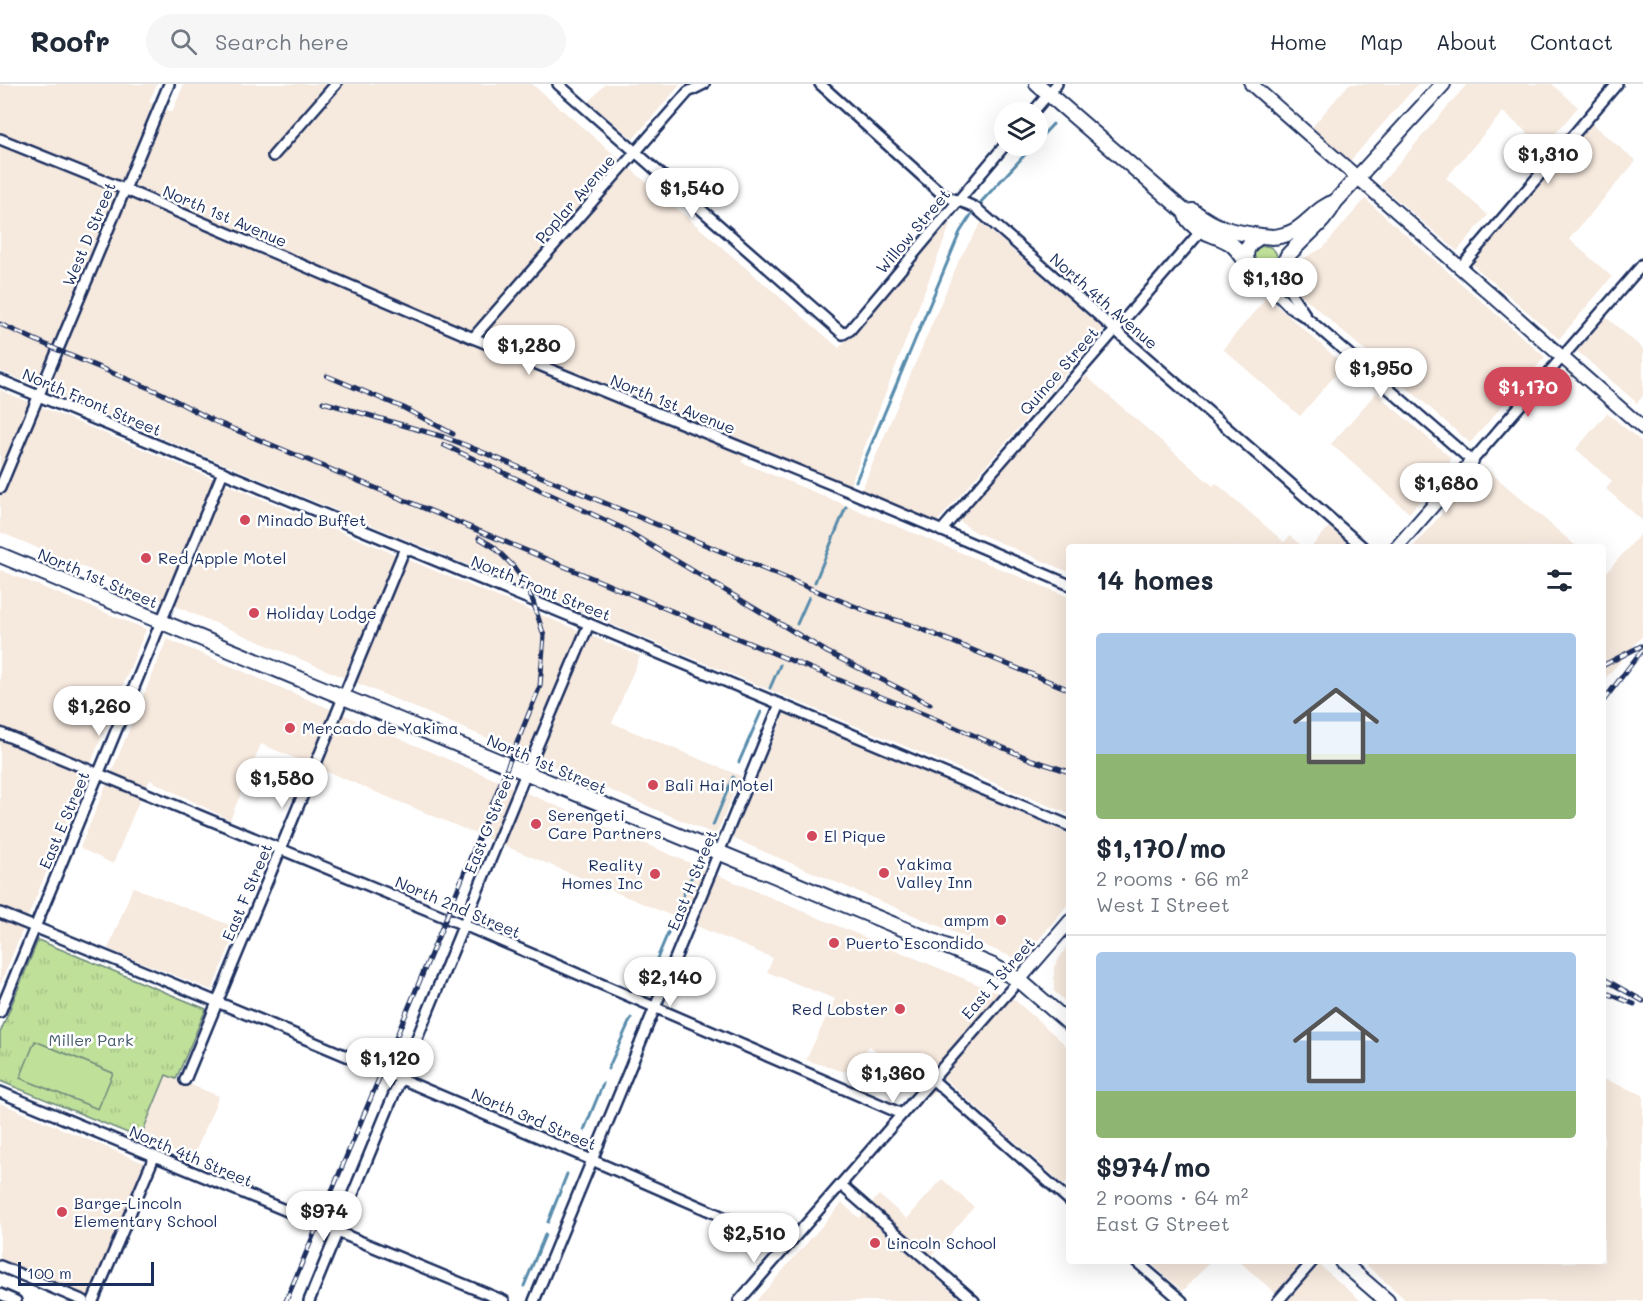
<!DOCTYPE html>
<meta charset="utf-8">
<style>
body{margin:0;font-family:Mali,sans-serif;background:#f6f6f7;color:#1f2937;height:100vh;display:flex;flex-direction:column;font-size:22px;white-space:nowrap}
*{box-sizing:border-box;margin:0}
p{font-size:20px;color:#747a83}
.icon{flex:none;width:33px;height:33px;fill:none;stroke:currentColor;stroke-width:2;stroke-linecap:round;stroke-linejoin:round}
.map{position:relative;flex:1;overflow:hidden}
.panel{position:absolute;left:1066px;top:460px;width:540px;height:720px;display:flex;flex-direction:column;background:#fff;border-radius:6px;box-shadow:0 6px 24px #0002}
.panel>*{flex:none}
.fabs{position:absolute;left:994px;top:18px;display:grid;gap:12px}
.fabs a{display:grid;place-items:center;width:54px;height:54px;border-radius:50%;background:#fff;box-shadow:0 6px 24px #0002;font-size:30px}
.scale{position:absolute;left:18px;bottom:15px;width:136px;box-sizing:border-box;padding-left:6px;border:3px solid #1b2f5e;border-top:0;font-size:16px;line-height:21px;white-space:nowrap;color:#1b2f5e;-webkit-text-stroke:4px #fff;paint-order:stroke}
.price{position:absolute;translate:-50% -51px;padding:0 14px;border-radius:21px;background:#fff;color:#222;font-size:20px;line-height:39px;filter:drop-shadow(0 2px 3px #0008)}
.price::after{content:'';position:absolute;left:50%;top:36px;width:18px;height:14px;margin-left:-9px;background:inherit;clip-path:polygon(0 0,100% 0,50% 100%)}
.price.on{background:#d1495b;color:#fff}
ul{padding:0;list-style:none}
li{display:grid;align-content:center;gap:12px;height:318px;padding:0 30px}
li+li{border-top:2px solid #e0e1e3}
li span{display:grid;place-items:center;height:186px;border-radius:6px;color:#555}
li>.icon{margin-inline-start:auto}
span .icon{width:108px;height:108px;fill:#fffc;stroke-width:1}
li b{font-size:26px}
h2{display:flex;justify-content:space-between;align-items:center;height:72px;padding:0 30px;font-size:26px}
header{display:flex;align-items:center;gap:36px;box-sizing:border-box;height:84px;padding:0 30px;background:#fff;border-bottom:2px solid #e0e1e3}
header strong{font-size:28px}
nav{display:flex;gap:33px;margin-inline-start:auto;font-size:21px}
.search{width:420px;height:54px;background:#f6f6f7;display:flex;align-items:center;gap:15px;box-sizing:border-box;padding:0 21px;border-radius:33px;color:#747a83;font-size:22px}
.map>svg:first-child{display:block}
</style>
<header>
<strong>Roofr</strong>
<div class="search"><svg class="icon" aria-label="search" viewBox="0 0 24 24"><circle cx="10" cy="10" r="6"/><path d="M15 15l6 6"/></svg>Search here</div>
<nav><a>Home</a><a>Map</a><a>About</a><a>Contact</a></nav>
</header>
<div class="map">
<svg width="1643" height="1217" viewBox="0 0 1643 1217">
<defs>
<pattern id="grass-tufts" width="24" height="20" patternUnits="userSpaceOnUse" patternTransform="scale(1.5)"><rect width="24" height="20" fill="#bfe099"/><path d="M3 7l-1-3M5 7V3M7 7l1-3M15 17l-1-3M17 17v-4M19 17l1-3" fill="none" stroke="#a4c086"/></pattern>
</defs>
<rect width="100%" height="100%" fill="#fff"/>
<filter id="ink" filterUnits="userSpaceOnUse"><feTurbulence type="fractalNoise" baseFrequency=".0167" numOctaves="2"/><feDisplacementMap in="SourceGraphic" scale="12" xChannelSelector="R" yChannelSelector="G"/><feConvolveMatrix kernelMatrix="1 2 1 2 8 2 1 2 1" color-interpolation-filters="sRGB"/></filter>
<g filter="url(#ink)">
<g fill="#f6e9de">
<path d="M0,0H157L149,18L172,28L184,0H532L839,264L952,136L850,401L754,363L741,378L1069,513V730L0,287Z"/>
<path d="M605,0H681L633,55L589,18Z"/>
<path d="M1349,0H1418L1350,77L1312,43Z"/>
<path d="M1467,0H1552L1578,23L1544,63L1503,28L1446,94L1488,131L1457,167L1380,101Z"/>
<path d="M1592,40L1636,77L1569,155L1612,193L1559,255L1472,180Z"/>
<path d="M1365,115L1545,273L1470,359L1298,208L1295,187L1306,173L1323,164Z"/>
<path d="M981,139L1104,245L937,438L861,407L960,174Z"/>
<path d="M1267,213L1344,281L1300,332L1223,265Z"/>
<path d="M1606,233L1643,265V312L1637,319L1577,267Z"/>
<path d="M1086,292L1213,402L1216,399L1284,458L1290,452L1303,463L1070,464L1069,488L975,448L958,436Z"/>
<path d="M0,306L640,572L612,639L741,692L716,751L0,448Z"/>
<path d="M1376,309L1451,374L1448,385L1409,429L1331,360Z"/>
<path d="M1607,329L1643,359V437L1606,405L1612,397L1576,365Z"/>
<path d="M1483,382L1577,463H1413Z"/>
<path d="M1329,443L1352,463H1311Z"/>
<path d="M1643,447V551L1604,596V486L1607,488Z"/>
<path d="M0,486L146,545L0,901Z"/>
<path d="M167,555L795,824L1015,916L1069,964V1095L1064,1101L945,995L928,1014L870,962L845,988L806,976L835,915L767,888L773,874L261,660L230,736L150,696L139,717L113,780L80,764Z"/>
<path d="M785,628L1069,750V819L1021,877L732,754Z"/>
<path d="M133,803L237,844L212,906L108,865Z"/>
<path d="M1069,859V921L1054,907V883Z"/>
<path d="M166,991L219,1012L192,1076L140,1054Z"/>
<path d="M1604,995L1643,1011V1215L1641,1217H1407L1363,1178H1604Z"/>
<path d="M0,1019L144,1079L88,1213L0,1177Z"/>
<path d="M942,1095L974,1123L923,1182L962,1217H756L842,1119L859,1134L879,1111L907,1135Z"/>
<path d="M1149,1178H1210L1183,1207Z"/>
<path d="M1240,1178H1316L1361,1217H1284Z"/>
</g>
<g fill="url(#grass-tufts)" stroke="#6d887c" stroke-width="1.5">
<circle cx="1265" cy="174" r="12"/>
<path d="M38,856L206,925L176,995L166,991L140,1054L0,997V949Z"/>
</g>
<path fill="#bfe099" stroke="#6d887c" stroke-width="1.5" d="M35,957L113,989L98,1025L20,994Z"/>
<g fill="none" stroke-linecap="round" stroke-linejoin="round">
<g stroke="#588cac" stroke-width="3">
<path d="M1038,56L1053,40"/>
<path d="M981,118L1033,62"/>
<path d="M856,397L960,148L971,131"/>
<path d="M815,498L846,423"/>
<path d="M797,540L809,513"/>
<path d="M770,604L780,581"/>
<path d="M739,678L761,628"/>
<path d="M713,741L733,693"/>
<path d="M674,832L696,783"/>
<path d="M648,896L670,844"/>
<path d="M608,985L631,934"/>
<path d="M584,1046L603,1000"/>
<path d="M548,1138L567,1090"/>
<path d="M524,1202L545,1151"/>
</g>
<g stroke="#1b2f5e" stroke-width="14">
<g id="minor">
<path d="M558,0L843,250L850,246L1005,61"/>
<path d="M820,0L942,110C954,117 965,117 977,125L1364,464"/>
<path d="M1033,28L1057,0"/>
<path d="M0,55L124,105L473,254L848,407L1070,501"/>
<path d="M273,72L336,0"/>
<path d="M1284,183C1284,202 1294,214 1304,229"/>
<path d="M1460,184L1617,0"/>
<path d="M1259,192L1290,223L1307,234L1472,377L1643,180"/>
<path d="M473,254L688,8L704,0"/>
<path d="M0,296L589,540L1070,742"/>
<path d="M0,404L169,0"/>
<path d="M941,447L1201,147"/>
<path d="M0,649L464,841L902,1030"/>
<path d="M0,829C264,936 527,1047 788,1161"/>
<path d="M0,928L223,388"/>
<path d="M932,995L1070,1117"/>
<path d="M185,996L405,464"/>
<path d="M0,1008L504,1217"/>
<path d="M841,1101L974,1217"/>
<path d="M1137,1178L1182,1217"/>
<path d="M0,1182L84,1217"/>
<path d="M0,1210L16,1217"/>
<path d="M93,1217L154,1073"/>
<path d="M309,1217L526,689L589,540"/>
<path d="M534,1217L780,620"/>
<path d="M739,1217L1019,896"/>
<path d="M1278,1217L1312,1178"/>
</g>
</g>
<g stroke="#1b2f5e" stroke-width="16">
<g id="tertiary">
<path d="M1251,0L1643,344"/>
<path d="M1396,464L1472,377"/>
<path d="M1019,896L1070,837"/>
</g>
</g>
<g stroke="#1b2f5e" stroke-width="18">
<g id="secondary">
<path d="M1037,0L1185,128C1189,148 1215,149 1230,159C1236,163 1241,171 1246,177"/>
<path d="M1335,118C1318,123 1310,138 1294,147C1289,150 1278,153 1272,153C1266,152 1261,151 1255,156C1237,167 1249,196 1270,192C1274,192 1278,189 1281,186C1285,181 1285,178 1287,173C1288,170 1291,168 1293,166C1307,150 1325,138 1335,118L1443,0"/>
<path d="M1185,128L1193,127C1217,145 1232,148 1261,152"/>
<path d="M0,471L991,881L1019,896L1070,940"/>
<path d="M1342,1178L1387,1217"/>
</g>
</g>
<use href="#minor" stroke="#fff" stroke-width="9"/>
<use href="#tertiary" stroke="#fff" stroke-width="12"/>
<use href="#secondary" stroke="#fff" stroke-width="14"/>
<g stroke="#1b2f5e" stroke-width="5">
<g id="rail">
<path d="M0,240L69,271L161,309L214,337L785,574L921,629L1032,676L1070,688"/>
<path d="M327,292L404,324L453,350"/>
<path d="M323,318L444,353L465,361L812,505L869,528L909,540L1070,606"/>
<path d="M444,361L622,444L827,568L930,620"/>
<path d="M1604,581L1641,562"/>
<path d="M1604,616L1643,565"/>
<path d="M1604,895L1643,917"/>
<path d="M1604,908L1634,920"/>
<path d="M286,1217L446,834L540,602L544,552L533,517L521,493L513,482L494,463L479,454"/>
</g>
</g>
<use href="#rail" stroke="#fff" stroke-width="3" stroke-dasharray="9" stroke-linecap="butt"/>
</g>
</g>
<g fill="#d1495b" stroke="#fff" stroke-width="2">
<circle cx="245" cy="436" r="6"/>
<circle cx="146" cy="474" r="6"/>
<circle cx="254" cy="529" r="6"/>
<circle cx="290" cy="644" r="6"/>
<circle cx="653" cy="701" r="6"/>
<circle cx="536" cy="740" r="6"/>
<circle cx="812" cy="752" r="6"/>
<circle cx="884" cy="789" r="6"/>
<circle cx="655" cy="790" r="6"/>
<circle cx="1001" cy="836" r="6"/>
<circle cx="834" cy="859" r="6"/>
<circle cx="900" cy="925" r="6"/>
<circle cx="62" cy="1128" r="6"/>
<circle cx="875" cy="1159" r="6"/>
</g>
<g text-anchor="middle" stroke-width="5" stroke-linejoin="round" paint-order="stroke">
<g font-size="16" fill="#1b2f5e" stroke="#fff">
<text transform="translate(575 115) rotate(-49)" y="6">Poplar Avenue</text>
<text transform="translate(225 132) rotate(23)" y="6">North 1st Avenue</text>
<text transform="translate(913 147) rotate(-50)" y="6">Willow Street</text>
<text transform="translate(89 150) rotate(-67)" y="6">West D Street</text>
<text transform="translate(1104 217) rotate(41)" y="6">North 4th Avenue</text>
<text transform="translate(1059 287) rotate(-49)" y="6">Quince Street</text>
<text transform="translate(92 318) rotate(23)" y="6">North Front Street</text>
<text transform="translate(673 320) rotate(22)" y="6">North 1st Avenue</text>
<text transform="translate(98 494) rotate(23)" y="6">North 1st Street</text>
<text transform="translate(541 504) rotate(22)" y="6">North Front Street</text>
<text transform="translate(547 680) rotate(23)" y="6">North 1st Street</text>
<text transform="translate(64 736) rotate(-67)" y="6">East E Street</text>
<text transform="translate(489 739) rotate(-68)" y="6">East G Street</text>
<text transform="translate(692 796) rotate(-68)" y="6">East H Street</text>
<text transform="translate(247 808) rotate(-67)" y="6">East F Street</text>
<text transform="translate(458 823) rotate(23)" y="6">North 2nd Street</text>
<text transform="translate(998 894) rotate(-49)" y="6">East I Street</text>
<text transform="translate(534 1035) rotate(23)" y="6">North 3rd Street</text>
<text transform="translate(191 1072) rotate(23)" y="6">North 4th Street</text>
</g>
<g font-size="16" fill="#1b2f5e" stroke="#fff" text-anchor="start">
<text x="257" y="442">Minado Buffet</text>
<text x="158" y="480">Red Apple Motel</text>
<text x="266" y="535">Holiday Lodge</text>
<text x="302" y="650">Mercado de Yakima</text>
<text x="665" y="707">Bali Hai Motel</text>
<text x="548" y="737">Serengeti<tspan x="548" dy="18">Care Partners</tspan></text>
<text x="824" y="758">El Pique</text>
<text x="896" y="786">Yakima<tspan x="896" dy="18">Valley Inn</tspan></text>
<text x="643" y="787" text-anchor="end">Reality<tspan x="643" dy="18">Homes Inc</tspan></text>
<text x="989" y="842" text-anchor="end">ampm</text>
<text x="846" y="865">Puerto Escondido</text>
<text x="888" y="931" text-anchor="end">Red Lobster</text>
<text x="74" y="1125">Barge-Lincoln<tspan x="74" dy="18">Elementary School</tspan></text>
<text x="887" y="1165">Lincoln School</text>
</g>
<g font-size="16" fill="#445b6d" stroke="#fff">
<text x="91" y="962">Miller Park</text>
</g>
</g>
</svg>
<div class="fabs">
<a><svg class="icon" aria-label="layers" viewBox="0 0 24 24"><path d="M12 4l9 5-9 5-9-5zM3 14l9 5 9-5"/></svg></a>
</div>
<div class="scale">100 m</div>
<b class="price" style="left:1548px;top:101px">$1,310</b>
<b class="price" style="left:692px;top:135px">$1,540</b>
<b class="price" style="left:1273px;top:225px">$1,130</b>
<b class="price" style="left:529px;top:292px">$1,280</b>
<b class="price" style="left:1381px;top:315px">$1,950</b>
<b class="price on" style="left:1528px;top:334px">$1,170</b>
<b class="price" style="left:1446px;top:430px">$1,680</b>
<b class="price" style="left:99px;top:653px">$1,260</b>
<b class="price" style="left:282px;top:725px">$1,580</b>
<b class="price" style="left:670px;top:924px">$2,140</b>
<b class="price" style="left:390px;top:1005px">$1,120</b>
<b class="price" style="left:893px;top:1020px">$1,360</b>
<b class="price" style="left:324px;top:1158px">$974</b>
<b class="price" style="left:754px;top:1180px">$2,510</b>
<section class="panel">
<h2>14 homes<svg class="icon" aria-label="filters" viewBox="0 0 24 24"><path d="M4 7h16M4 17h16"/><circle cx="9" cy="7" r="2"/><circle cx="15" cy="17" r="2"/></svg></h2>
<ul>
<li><span style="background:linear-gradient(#a9c7e8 65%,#8fb573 0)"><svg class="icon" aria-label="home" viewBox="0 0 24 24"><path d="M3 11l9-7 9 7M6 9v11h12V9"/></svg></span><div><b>$1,170/mo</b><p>2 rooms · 66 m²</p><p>West I Street</p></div></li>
<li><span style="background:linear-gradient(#a9c7e8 75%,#8fb573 0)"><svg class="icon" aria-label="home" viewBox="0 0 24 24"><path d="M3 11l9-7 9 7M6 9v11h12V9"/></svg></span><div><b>$974/mo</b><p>2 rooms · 64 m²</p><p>East G Street</p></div></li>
</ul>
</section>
</div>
